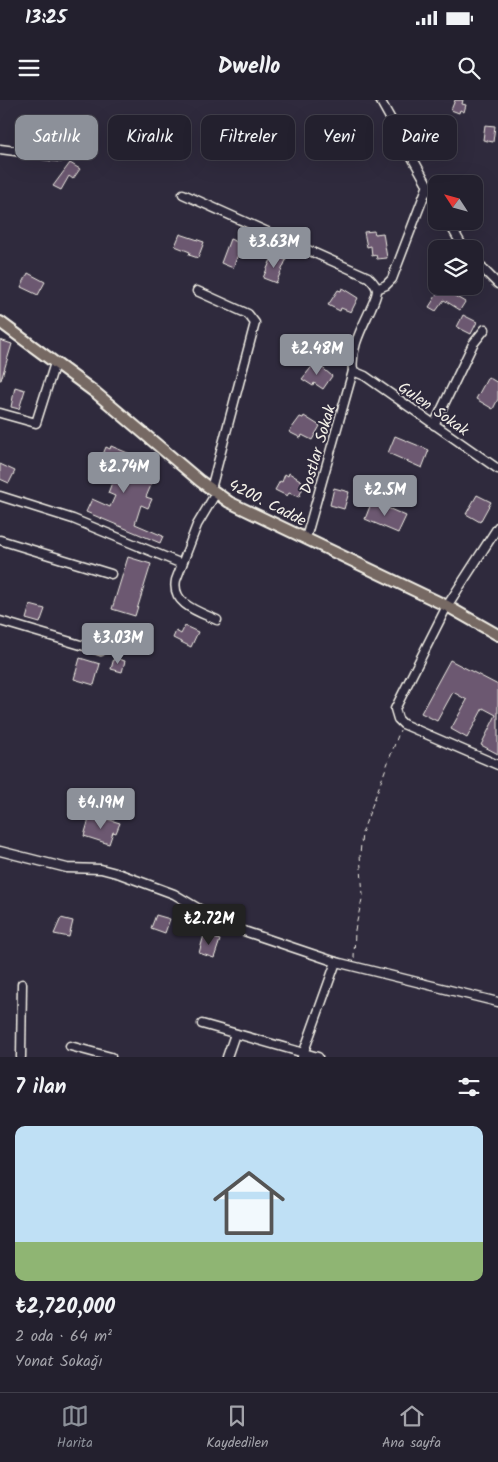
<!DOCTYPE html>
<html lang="tr">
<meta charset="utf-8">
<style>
body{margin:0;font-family:Kalam,sans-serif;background:#2f2d3a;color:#f1f3f6;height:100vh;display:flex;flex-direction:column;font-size:19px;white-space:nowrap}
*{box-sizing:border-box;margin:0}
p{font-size:16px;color:#a3a3aa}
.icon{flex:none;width:28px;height:28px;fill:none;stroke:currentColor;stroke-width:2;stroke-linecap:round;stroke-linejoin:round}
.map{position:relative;height:957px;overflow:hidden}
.panel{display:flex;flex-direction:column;background:#23202e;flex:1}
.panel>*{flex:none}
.banner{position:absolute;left:15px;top:15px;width:469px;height:45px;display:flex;gap:10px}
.needle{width:32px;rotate:306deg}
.tools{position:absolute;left:428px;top:75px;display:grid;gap:10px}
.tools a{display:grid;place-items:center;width:55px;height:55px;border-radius:10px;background:#23202e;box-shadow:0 5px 20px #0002,0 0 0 1px #403e4a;font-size:25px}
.price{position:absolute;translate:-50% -42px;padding:0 11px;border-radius:5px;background:#8c9099;color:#fff;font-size:16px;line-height:32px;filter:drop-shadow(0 1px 2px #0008)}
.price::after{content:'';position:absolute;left:50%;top:30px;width:15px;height:11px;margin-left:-8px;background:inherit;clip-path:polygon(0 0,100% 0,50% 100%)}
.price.current{background:#222;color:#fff}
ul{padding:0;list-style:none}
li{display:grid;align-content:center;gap:10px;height:265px;padding:0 15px}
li+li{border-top:1px solid #403e4a}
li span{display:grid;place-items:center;height:155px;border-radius:10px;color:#555}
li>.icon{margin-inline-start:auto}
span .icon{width:90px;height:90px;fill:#fffc;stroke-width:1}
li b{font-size:21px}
h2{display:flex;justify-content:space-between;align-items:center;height:60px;padding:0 15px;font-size:21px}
.chip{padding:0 18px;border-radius:10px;background:#23202e;box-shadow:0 5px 20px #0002,0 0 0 1px #403e4a;font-size:18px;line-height:45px}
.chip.current{background:#8c9099;color:#fff}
.status{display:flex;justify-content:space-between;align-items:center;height:35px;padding:0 25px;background:#23202e;direction:ltr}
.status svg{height:14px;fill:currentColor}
header{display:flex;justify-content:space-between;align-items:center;height:65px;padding:0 15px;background:#23202e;font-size:22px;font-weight:800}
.dock{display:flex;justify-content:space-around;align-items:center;height:70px;border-top:1px solid #403e4a;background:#23202e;font-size:14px;color:#a3a3aa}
.dock a{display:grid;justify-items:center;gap:2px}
.dock .current{color:#8c9099}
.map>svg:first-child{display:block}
</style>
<div class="status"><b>13:25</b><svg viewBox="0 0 49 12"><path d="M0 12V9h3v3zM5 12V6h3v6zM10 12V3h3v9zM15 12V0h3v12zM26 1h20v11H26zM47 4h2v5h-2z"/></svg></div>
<header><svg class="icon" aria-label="menu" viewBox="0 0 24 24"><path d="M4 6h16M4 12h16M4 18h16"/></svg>Dwello<svg class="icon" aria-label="search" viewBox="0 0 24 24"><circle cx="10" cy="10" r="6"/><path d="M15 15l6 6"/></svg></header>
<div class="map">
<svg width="498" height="957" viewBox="0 0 498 957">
<rect width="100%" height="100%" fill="#2f2a3d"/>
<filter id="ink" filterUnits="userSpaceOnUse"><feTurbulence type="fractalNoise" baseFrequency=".02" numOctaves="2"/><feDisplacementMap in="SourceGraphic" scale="10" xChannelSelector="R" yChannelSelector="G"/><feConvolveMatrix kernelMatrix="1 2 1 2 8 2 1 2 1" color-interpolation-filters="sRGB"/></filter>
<g filter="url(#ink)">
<g fill="#6c5971" stroke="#f4f1e8">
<path d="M455,0H463L462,4L466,5L464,12L460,10L459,13L451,10Z"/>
<path d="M485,25L495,26L493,42L483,40Z"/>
<path d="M70,63L80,69L73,79L69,76L61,90L53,86Z"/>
<path d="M374,131L375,134L383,133L387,158L377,159L376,155L372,156L371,146L367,147L364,132Z"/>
<path d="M180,134L204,142L198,158L189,155L190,152L175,146Z"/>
<path d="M230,139L242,144L233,168L221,163Z"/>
<path d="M273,155L286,160L276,183L263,178Z"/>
<path d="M28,173L45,182L38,195L21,187Z"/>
<path d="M342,188L358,198L351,212L341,208L340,211L328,205L338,190L341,191Z"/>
<path d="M441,188L465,202L460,210L444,200L436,211L429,207Z"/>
<path d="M463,215L477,222L471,234L457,227Z"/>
<path d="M0,240L12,244L1,280H0Z"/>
<path d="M314,264L316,266L318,264L332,276L323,289L314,283L313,286L302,279Z"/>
<path d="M488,277L498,283V299L493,309L476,299Z"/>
<path d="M15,287L25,290L19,309L11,307Z"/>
<path d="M304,316L320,326L312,340L302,335L301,338L289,332L300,317L303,318Z"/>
<path d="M395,336L429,350L422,368L388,353Z"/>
<path d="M111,346L135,356L134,359L137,361L131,375L152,383L146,397L152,399L148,408L141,405L135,424L163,436L160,443L86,412L92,399L110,407L115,396L108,393L115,375L109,372L110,369L99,364L106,347L110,349Z"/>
<path d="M0,364L15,371L9,383L0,379Z"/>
<path d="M289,373L305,383L299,397L289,393L287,396L275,390L280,381L282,382L285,374L288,376Z"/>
<path d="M334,388L349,392L344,409L330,405Z"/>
<path d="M477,395L491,402L480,422L466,414Z"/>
<path d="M372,401L406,416L398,433L365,419Z"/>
<path d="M128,457L151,464L135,516L112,509Z"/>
<path d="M30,505L45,509L40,523L26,519Z"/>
<path d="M185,526L198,532L191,547L173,538L176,531L181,534Z"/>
<path d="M80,558L100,564L94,585L74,579Z"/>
<path d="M114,558L125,561L122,572L111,569Z"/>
<path d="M450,560L498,585V654L481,645L496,615L483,608L467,638L451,629L467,600L453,592L437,621L421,613Z"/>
<path d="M89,719L105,724L107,719L120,723L116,733L113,732L109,744L84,736Z"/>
<path d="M156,815L170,819L165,833L151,828Z"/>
<path d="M61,818L73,821L69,837L54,834Z"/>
<path d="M204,835L220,840L214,858L199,853Z"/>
</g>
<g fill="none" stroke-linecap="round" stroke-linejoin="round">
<g stroke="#f4f1e8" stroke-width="11">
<g id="minor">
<path d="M380,0L436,100"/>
<path d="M0,49L61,57"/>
<path d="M183,94L368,177C372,181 376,184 377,190C377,196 373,203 371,208C362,228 350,248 353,271L306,438"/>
<path d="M448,121L464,149"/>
<path d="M474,160L498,184"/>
<path d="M377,189L386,185L392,179L428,85"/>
<path d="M197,191L248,214L255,223L211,389"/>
<path d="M353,271L365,276L498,369"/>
<path d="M0,313L36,323L55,263"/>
<path d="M434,325L473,244L485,229"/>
<path d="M216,393L197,425L176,480C171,504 199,512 217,520"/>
<path d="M0,396L73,419L182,464"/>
<path d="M498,427L447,506L395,609L398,619L403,624L498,665"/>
<path d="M0,440L111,474"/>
<path d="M0,521L101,551"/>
<path d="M0,751L67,768L101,769L120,774L174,794L226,825L336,862L498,902"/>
<path d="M202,924L318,957"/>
<path d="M70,946L111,957"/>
<path d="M21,957L22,884"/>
<path d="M227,957L235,934"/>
<path d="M302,957L336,862"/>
</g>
</g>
<g stroke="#f4f1e8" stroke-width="14">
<path id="major" d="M0,222L96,293L200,381L229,402L447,506L498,535"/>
</g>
<path stroke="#f4f1e8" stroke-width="1" stroke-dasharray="5 4" stroke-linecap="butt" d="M354,858L355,830L363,795L360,755L362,733L400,630"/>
<use href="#minor" stroke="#2f2a3d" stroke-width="8"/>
<use href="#major" stroke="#766964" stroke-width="10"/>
</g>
</g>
<g text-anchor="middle" stroke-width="4" stroke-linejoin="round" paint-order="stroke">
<g font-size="16" fill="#f4f1e8" stroke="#2f2a3d">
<text transform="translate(434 308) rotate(35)" y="6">Gulen Sokak</text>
<text transform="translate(317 349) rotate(-74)" y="6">Dostlar Sokak</text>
<text transform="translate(268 402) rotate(27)" y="6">4200. Cadde</text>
</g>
</g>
</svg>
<div class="tools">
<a><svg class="needle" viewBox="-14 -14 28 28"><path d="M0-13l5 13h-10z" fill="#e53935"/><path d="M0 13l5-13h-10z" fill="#a3a3aa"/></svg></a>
<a><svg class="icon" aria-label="layers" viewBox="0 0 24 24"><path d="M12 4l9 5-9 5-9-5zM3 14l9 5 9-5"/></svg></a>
</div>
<b class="price" style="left:274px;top:169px">₺3.63M</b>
<b class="price" style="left:317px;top:276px">₺2.48M</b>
<b class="price" style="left:124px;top:394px">₺2.74M</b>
<b class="price" style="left:385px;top:417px">₺2.5M</b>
<b class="price" style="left:118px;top:565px">₺3.03M</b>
<b class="price" style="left:101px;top:730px">₺4.19M</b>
<b class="price current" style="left:209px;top:846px">₺2.72M</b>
<div class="banner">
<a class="chip current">Satılık</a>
<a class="chip">Kiralık</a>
<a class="chip">Filtreler</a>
<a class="chip">Yeni</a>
<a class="chip">Daire</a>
</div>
</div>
<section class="panel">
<h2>7 ilan<svg class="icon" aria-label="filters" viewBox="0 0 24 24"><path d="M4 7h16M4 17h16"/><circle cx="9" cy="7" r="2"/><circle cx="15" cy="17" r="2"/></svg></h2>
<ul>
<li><span style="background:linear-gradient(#bfe0f5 75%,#8fb573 0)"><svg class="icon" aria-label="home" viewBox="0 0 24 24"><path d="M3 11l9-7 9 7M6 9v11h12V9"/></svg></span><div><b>₺2,720,000</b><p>2 oda · 64 m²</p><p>Yonat Sokağı</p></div></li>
</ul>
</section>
<nav class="dock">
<a class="current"><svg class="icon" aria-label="map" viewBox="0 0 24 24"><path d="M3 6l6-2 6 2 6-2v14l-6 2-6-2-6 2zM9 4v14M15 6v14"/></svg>Harita</a>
<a><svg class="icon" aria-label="saved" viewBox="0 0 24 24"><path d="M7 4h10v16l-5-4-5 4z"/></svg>Kaydedilen</a>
<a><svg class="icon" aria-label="home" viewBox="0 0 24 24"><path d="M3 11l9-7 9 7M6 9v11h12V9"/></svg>Ana sayfa</a>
</nav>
